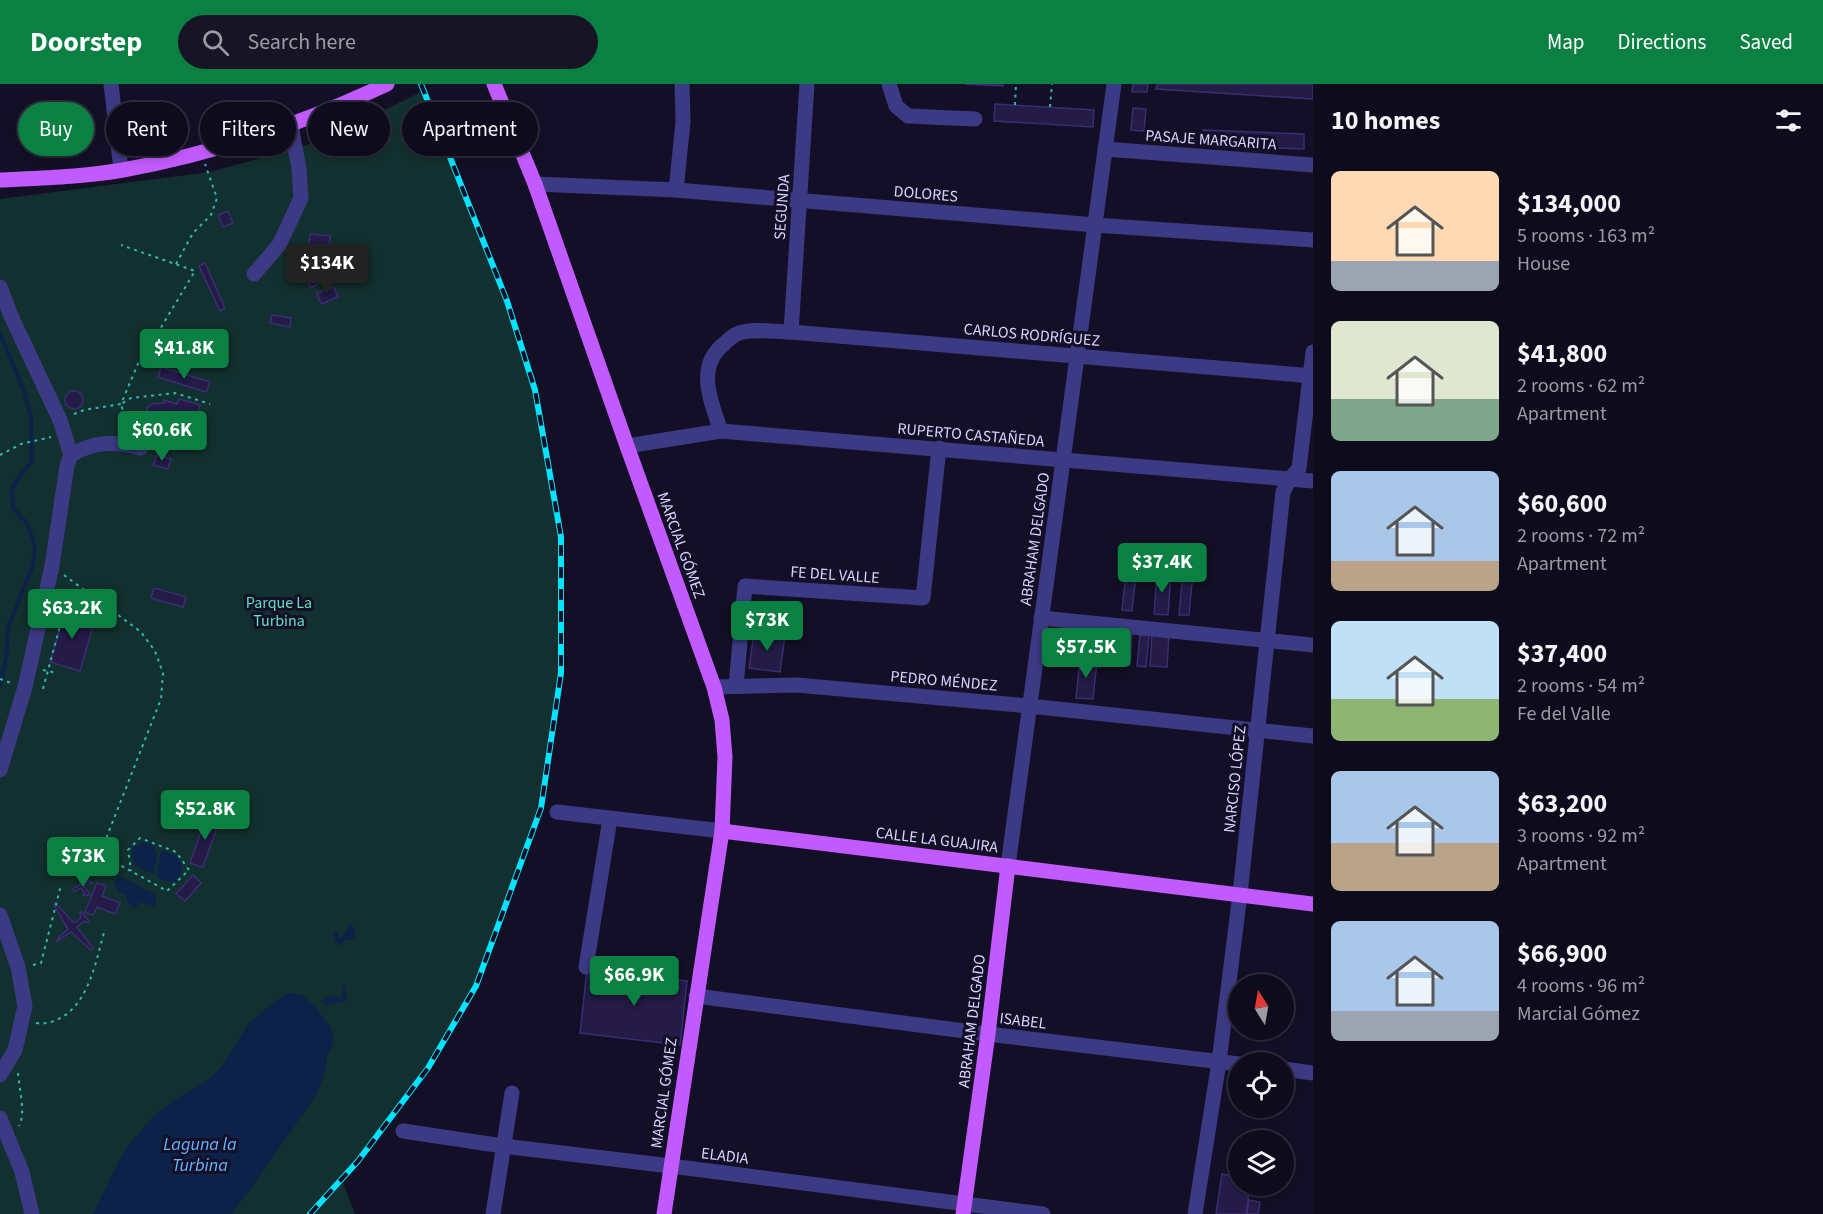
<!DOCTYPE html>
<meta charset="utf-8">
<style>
body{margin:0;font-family:"Source Sans 3",sans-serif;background:#171425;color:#f1f3f6;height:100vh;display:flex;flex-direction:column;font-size:22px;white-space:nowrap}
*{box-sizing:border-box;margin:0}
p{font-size:20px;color:#9b9ba3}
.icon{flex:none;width:33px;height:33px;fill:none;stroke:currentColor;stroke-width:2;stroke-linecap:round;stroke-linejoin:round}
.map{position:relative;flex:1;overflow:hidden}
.side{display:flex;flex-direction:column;background:#0e0b1c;width:510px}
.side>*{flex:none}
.hud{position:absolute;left:18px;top:18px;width:570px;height:54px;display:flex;gap:12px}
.needle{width:39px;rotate:349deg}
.fabs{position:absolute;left:1228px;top:890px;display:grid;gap:12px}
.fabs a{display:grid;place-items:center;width:66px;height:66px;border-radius:50%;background:#0e0b1c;box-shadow:0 3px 9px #0003,0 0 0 2px #2e2b3b;font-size:30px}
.price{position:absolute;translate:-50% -51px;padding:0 14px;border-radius:6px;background:#0b8043;color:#fff;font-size:20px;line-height:39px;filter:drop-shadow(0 2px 3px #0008)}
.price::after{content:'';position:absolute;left:50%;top:36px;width:18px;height:14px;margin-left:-9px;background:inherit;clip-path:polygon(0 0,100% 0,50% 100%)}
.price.on{background:#222;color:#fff}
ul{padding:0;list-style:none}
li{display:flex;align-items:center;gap:18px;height:150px;padding:0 18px}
li span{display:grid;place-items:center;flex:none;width:168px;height:120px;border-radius:9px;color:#555}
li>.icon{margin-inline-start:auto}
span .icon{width:72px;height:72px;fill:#fffc;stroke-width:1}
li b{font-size:26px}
h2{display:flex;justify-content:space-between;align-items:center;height:72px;padding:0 18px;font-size:26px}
.chip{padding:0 21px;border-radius:27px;background:#0e0b1c;box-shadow:0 3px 9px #0003,0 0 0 2px #2e2b3b;font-size:21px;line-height:54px}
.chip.on{background:#0b8043;color:#fff}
header{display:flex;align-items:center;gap:36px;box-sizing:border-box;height:84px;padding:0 30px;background:#0b8043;color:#fff}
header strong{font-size:28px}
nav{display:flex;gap:33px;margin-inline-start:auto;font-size:21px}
.search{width:420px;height:54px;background:#171425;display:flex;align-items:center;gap:15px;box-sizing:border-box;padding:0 21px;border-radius:33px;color:#9b9ba3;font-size:22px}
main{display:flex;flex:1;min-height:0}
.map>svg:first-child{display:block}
</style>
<header>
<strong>Doorstep</strong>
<div class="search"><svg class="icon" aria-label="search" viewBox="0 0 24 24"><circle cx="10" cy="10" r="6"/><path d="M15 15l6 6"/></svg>Search here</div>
<nav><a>Map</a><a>Directions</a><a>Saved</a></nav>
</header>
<main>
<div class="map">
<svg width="1313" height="1130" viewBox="0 0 1313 1130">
<rect width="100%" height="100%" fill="#130f26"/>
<path fill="#12302f" d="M423,7L514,241L534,312L555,425L559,461L558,593L537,725L495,846L468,914L422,990L377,1050L341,1093L355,1130H0V115L210,88L322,57Z"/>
<g fill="#0c2248">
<path d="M144,758L154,762L157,771L154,789L148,788L135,781L132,770L134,763Z"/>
<path d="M161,766L177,772L182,781L181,790L177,797C168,798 163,798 157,791Z"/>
<path d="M120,792L156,811V823L140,818L135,825L128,819L125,810L119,809L114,798Z"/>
<path d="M350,839L356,848L354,850L356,855L345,856L341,862L334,857V849L337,847L339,854L343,852Z"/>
<path d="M346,900L345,909L347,910V916C340,919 333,918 326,922L321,917L334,911L339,915L342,910V902Z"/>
<path d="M289,909L301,911L315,922L331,944L334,954L333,959L327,973L326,984L317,1010L246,1111L231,1130H93L121,1073L131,1058L156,1030L176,1015L208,996L222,982L249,939L281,913Z"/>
</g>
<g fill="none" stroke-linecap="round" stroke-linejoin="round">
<path stroke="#0c2248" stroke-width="4" d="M0,250L23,304L31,332L32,377L12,403L13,424L27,439L35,462L33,481L8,544L6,574L0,602"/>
</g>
<g fill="#241b47" stroke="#3b2d73" stroke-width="1.5">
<path d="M965,0H1003V2Z"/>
<path d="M1133,0H1148L1147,8H1132Z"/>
<path d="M1157,0H1313V15L1156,5Z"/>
<path d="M995,20L1094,26L1093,43L994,37Z"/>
<path d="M1133,24L1146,25L1144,47L1131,46Z"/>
<path d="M1203,46L1304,50V65L1202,61Z"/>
<path d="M228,127L233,139L223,143L218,131Z"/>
<path d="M310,150L330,152L329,164L309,162Z"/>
<path d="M341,169L351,171L348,193L337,191Z"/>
<path d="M205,179L225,224L220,227L199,182Z"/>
<path d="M311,182L320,199L311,204L301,187Z"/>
<path d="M334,203L338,213L321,220L317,209Z"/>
<path d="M272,231L291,234L290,243L270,239Z"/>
<path d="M161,283L210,298L206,308L158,293Z"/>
<circle cx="74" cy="316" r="9"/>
<path d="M179,315L200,321L192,348L179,345L177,354L155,346L156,341L150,339L147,335V324L152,320L164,319V316L177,320Z"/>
<path d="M157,371L171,375L168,385L153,381Z"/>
<path d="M1127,480L1137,481L1132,527L1122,526Z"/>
<path d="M1183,487L1193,488L1189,531H1179Z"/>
<path d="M1157,489L1171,490L1168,531L1154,530Z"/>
<path d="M154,504L186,513L183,523L151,514Z"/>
<path d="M67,520L81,524L78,535L94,539L80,587L50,578Z"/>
<path d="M754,548L785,552L780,588L749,584Z"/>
<path d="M1123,549L1132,550L1130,581L1121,580Z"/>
<path d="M1140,550L1149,551L1146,583L1137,582Z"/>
<path d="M1152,550L1169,551L1167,583L1150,582Z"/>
<path d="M1056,557L1102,561L1100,577L1055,572Z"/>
<path d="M1080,575L1097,576L1093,615L1076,614Z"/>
<path d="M207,730L220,735L203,783L190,779Z"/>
<path d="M75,753L85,758L74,781L64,776Z"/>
<path d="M193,791L201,799L185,817L176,810Z"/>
<path d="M80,797L83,799L90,797L92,799L84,802L90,810L86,812L83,811L85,809L81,804L74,808L73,805L80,801Z"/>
<path d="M97,799L106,802L102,812L120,819L115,830L97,823L93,831L85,828Z"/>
<path d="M55,819L74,839L81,834L80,829L81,827L85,833L90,837L88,839L84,837L77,843L93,864L91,866L71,848L57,857L58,854L68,845L54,821Z"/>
<path d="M587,886L687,897L680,961L580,949Z"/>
<path d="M1222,1090L1239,1093V1101H1250L1246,1130H1216Z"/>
<path d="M1249,1116L1260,1118L1258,1130H1247Z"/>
</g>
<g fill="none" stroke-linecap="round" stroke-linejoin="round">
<g stroke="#2fb8b0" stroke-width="2" stroke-dasharray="3 4.5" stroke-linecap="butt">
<path d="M1015,21L1016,0"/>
<path d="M1050,23L1052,0"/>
<path d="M176,180L193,149L211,131L217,114L205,80"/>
<path d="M74,330L84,326L121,320L140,275L151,260L195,187L121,161"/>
<path d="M129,347L121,320L131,314L175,309L210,320"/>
<path d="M0,371L21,360L51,353"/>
<path d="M64,491L141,548L155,567L163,589L161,615L100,770L167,807L189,786L176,768L140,754L128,766L131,787"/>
<path d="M43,586L57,589"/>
<path d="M0,595L11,599"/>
<path d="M43,605L63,531L56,529"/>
<path d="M33,881L41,879L61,801"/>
<path d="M36,939C43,940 48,939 54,937C89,924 96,876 105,845"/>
<path d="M18,989C19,1003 26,1031 19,1042"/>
</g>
<g stroke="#3d3a85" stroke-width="15">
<path d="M111,0L121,86"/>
<path d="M889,0L896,22L908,32L975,35"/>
<path d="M1105,65L1313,81"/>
<path d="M535,100L676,106L1095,141L1313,156"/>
<path d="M676,106L683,38L682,0"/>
<path d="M254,190L279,161L301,114L299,85L291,41"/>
<path d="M0,203L11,232L60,336L71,371L67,382L52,482L25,603L0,686"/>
<path d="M791,248L807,0"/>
<path d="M721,347C711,318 695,283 724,260C728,256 734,251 739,249C755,244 775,248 791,248L1313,292"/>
<path d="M627,362L721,347L1313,397"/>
<path d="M71,371C95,357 114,357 141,364"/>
<path d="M1041,534L1313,561"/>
<path d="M736,602L745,502L923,514L939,364"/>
<path d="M714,603L797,601L1029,622L1313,652"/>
<path d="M557,728L722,747"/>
<path d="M1008,782L1114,0"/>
<path d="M0,831L18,883L25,922L15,966L0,991"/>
<path d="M586,883L610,735"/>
<path d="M696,912L988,950L1239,980"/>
<path d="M1284,985L1313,989"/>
<path d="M0,1034L22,1088L32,1130"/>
<path d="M403,1047L503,1062L671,1082L1043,1130"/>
<path d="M493,1130L512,1009"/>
<path d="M1195,1130L1219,978L1240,810L1283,408L1290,395L1299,384L1313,268"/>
</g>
<g stroke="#c25bff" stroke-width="15">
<path d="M494,0L535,100L627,362L714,603L722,636L725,673L722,747L664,1130"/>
<path d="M0,96C41,94 83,93 123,86C215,69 303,40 387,0"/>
<path d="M722,747L1313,820"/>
<path d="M963,1130L988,950L1008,782"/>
</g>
<g stroke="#00e5ff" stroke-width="6">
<path id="rail" d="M310,1130L358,1077L428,984L476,902L541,724L561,589V453L535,306L507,217L421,0"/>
</g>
<use href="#rail" stroke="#130f26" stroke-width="4" stroke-dasharray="11" stroke-linecap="butt"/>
</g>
<g text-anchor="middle" stroke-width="6" stroke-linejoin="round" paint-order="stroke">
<g font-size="16" fill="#d9d4ff" stroke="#130f26">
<text transform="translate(1211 55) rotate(4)" y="6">PASAJE MARGARITA</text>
<text transform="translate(926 109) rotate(5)" y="6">DOLORES</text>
<text transform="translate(781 123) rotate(-86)" y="6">SEGUNDA</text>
<text transform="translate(1032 250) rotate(5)" y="6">CARLOS RODRÍGUEZ</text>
<text transform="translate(971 350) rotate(5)" y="6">RUPERTO CASTAÑEDA</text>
<text transform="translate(1034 455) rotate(-82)" y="6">ABRAHAM DELGADO</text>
<text transform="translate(682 461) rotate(70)" y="6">MARCIAL GÓMEZ</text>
<text transform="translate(835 490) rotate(4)" y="6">FE DEL VALLE</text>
<text transform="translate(944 596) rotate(5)" y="6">PEDRO MÉNDEZ</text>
<text transform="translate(1234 695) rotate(-84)" y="6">NARCISO LÓPEZ</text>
<text transform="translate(937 755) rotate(7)" y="6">CALLE LA GUAJIRA</text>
<text transform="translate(1023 936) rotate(7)" y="6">ISABEL</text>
<text transform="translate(971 937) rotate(-83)" y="6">ABRAHAM DELGADO</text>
<text transform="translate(663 1009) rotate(-82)" y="6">MARCIAL GÓMEZ</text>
<text transform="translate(725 1071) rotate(7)" y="6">ELADIA</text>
</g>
<g font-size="16" fill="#5fe0c0" stroke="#130f26">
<text x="279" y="524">Parque La<tspan x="279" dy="18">Turbina</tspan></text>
</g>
<g font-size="18" font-style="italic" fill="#62b6ff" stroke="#130f26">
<text x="200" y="1066">Laguna la<tspan x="200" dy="21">Turbina</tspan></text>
</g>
</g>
</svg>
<div class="fabs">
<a><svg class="needle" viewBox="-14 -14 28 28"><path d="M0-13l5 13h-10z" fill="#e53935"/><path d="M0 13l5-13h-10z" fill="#9b9ba3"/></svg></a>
<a><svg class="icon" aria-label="locate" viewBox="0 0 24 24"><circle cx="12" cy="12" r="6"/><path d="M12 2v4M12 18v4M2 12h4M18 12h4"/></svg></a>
<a><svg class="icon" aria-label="layers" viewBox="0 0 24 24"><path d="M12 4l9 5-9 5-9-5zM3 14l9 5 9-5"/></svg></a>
</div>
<b class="price on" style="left:327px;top:211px">$134K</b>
<b class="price" style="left:184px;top:296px">$41.8K</b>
<b class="price" style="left:162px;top:378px">$60.6K</b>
<b class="price" style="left:1162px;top:510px">$37.4K</b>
<b class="price" style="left:72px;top:556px">$63.2K</b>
<b class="price" style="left:767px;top:568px">$73K</b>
<b class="price" style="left:1086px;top:595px">$57.5K</b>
<b class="price" style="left:205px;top:757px">$52.8K</b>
<b class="price" style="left:83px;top:804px">$73K</b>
<b class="price" style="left:634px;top:923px">$66.9K</b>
<div class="hud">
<a class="chip on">Buy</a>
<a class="chip">Rent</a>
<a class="chip">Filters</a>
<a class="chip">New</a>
<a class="chip">Apartment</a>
</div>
</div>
<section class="side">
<h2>10 homes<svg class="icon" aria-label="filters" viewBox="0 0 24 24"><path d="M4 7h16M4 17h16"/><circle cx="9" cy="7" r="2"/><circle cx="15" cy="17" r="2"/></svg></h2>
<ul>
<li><span style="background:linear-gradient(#ffd9b3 75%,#9aa5b1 0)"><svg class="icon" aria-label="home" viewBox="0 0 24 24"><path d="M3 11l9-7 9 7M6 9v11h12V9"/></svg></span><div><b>$134,000</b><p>5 rooms · 163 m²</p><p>House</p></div></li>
<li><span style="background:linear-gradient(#dfe7d0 65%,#7fa58c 0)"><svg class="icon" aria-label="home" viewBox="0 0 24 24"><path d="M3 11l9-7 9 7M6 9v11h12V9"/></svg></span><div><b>$41,800</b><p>2 rooms · 62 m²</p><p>Apartment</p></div></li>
<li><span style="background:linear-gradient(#a9c7e8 75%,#b9a48a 0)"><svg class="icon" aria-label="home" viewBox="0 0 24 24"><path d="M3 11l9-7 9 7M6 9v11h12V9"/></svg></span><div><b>$60,600</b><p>2 rooms · 72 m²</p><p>Apartment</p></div></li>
<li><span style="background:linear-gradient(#bfe0f5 65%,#8fb573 0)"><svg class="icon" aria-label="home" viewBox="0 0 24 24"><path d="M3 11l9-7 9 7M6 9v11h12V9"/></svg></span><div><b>$37,400</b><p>2 rooms · 54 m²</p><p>Fe del Valle</p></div></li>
<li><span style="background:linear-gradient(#a9c7e8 60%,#b9a48a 0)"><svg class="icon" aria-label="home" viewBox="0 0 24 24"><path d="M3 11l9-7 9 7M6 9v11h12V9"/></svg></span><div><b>$63,200</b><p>3 rooms · 92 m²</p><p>Apartment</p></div></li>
<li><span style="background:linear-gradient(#a9c7e8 75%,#9aa5b1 0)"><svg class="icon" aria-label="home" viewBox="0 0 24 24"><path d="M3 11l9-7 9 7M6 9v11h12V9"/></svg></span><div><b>$66,900</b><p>4 rooms · 96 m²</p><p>Marcial Gómez</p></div></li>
</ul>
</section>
</main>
